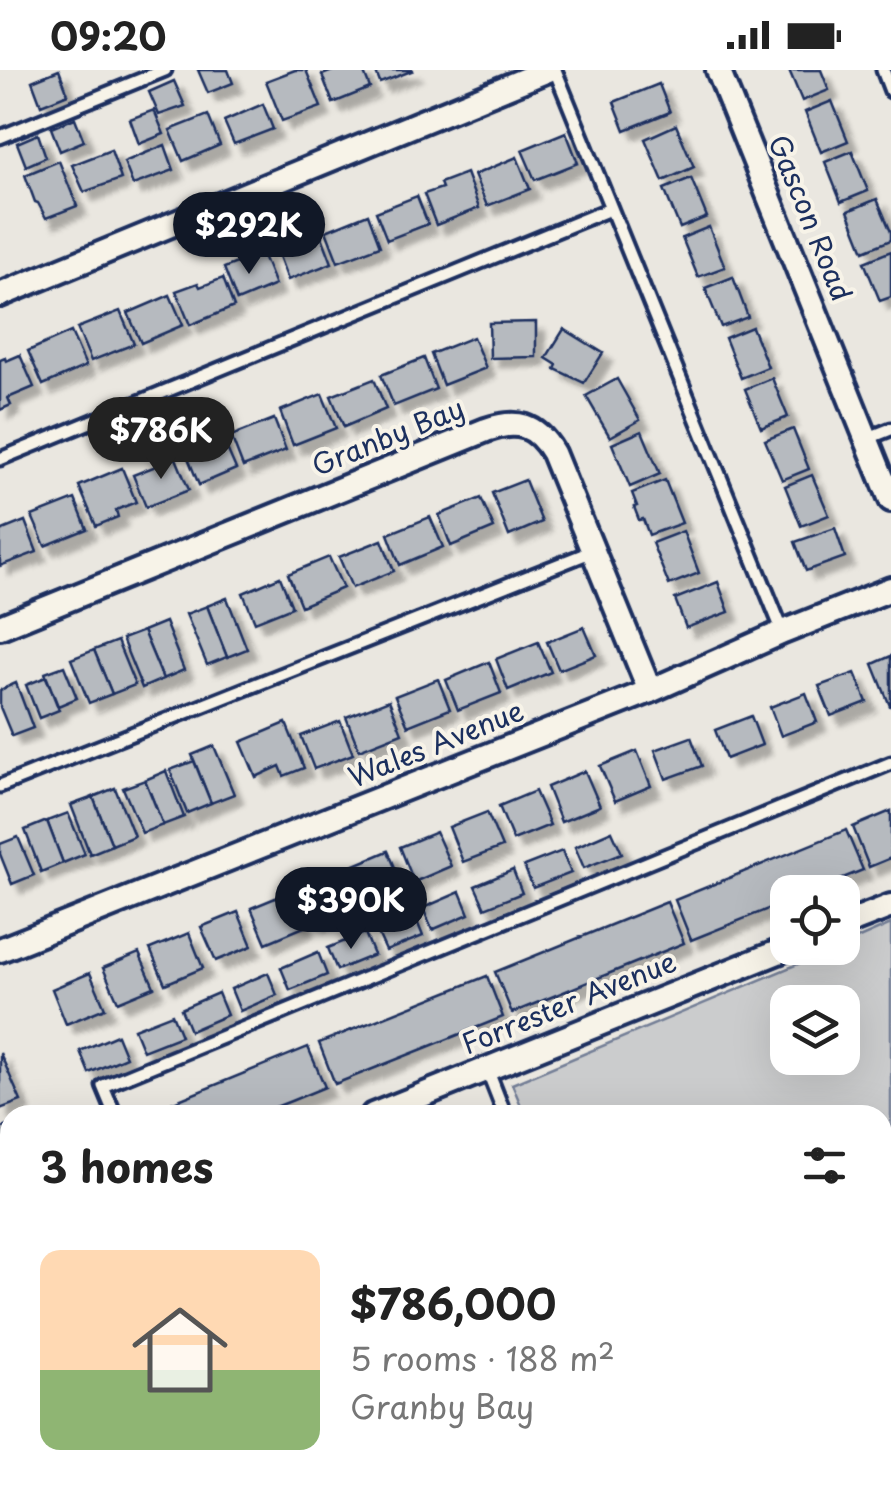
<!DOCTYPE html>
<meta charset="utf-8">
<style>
body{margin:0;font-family:"Playpen Sans",sans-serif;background:#f2f2f2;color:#222;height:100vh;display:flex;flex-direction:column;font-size:38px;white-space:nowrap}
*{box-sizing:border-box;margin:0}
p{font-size:32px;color:#767676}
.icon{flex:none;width:55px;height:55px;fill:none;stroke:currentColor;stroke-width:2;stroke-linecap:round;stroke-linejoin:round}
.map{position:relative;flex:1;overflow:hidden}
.side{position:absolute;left:0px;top:1035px;width:892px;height:390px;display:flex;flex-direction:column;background:#fff;border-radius:30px 30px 0 0;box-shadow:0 10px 40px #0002}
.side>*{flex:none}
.fabs{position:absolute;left:770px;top:805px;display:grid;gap:20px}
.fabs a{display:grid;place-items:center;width:90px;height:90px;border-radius:20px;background:#fff;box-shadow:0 10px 40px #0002;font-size:50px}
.price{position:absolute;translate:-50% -85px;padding:0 22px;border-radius:35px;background:#111827;color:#fff;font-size:32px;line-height:65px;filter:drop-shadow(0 2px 5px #0008)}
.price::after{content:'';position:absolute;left:50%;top:60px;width:30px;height:22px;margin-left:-15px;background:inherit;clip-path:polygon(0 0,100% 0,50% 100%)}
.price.active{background:#222;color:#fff}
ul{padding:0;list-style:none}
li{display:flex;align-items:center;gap:30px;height:250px;padding:0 40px}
li span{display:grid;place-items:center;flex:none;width:280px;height:200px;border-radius:20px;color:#555}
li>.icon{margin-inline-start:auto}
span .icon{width:120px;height:120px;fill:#fffc;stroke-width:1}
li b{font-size:42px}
h2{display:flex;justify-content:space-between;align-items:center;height:120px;padding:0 40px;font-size:42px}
.status{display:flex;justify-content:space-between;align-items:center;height:70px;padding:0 50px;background:#fff;direction:ltr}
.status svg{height:28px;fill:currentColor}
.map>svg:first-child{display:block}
</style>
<div class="status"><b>09:20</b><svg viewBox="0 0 49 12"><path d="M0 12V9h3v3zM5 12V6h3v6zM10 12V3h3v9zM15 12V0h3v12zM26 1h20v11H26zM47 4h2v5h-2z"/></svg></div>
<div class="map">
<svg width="891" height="1425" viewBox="0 0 891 1425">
<defs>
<filter id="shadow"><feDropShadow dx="9" dy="9" stdDeviation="2.5" flood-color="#0004"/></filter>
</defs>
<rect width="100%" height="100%" fill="#eae7e0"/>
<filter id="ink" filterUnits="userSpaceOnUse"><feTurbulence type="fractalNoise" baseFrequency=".01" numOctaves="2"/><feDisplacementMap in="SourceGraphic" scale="20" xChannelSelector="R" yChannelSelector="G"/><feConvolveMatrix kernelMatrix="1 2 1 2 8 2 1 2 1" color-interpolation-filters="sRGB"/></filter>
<g filter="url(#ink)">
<path fill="#dadad6" d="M891,1361V1425H732L757,1415H882L883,1364Z"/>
<g fill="#cbcccd" stroke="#737e96" stroke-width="2.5" fill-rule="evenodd">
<path d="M891,854V1265L883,1269L882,1045H525L512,1014L836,878H842L843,875ZM788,932H842V988H788Z"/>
<path d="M10,1226V1380L0,1355V1230Z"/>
<path d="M24,1415H271L275,1425H28Z"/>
</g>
<g fill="#b6babf" stroke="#1b2f5e" stroke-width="2.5" filter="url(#shadow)">
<path d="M59,0L68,24L41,35L32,11Z"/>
<path d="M198,0H228L233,13L208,23Z"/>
<path d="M295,0H306L321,37L282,51L266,11Z"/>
<path d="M335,0H363L370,18L333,33L322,5Z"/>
<path d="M375,0H414L380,13Z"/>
<path d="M789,0H821L829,20L802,31Z"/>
<path d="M174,11L185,36L159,45L149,22Z"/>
<path d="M659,14L670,42L625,60L614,32Z"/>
<path d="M832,31L848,71L821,82L805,42Z"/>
<path d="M263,34L273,59L234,74L224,51Z"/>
<path d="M154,40L164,64L139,74L130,49Z"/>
<path d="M208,45L220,75L183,91L170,60Z"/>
<path d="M75,48L84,71L60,81L51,58Z"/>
<path d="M676,55L694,97L663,111L645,69Z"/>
<path d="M566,62L578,93L535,110L522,80Z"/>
<path d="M38,64L46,87L26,96L17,73Z"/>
<path d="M165,75L174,100L133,115L124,92Z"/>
<path d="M111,80L121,109L84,122L72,95Z"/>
<path d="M852,81L868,121L841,132L825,92Z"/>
<path d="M517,87L530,119L487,136L474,105Z"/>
<path d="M59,91L77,136L46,148L38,133L35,132L25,105Z"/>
<path d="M466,103L479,138L436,155L424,124L442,118L440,113Z"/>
<path d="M691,108L707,147L680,158L664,119Z"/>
<path d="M417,126L428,154L387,170L376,142Z"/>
<path d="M877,129L891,162V170L864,181L848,141Z"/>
<path d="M368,144L380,176L338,192L326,161Z"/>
<path d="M709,157L725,197L698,207L682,168Z"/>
<path d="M321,164L332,193L288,210L277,181Z"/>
<path d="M891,181V227L880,231L864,192Z"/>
<path d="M262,183L275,215L237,231L224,198Z"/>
<path d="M733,207L748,247L721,257L705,218Z"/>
<path d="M223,208L234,237L190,255L176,221L198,213L200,217Z"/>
<path d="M170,225L183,255L141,273L128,243Z"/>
<path d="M120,241L134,274L91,291L77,258Z"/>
<path d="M536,252V287L490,288L489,253Z"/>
<path d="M752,257L768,297L741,308L725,268Z"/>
<path d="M564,259L603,283L584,313L555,299L557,295L546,288Z"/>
<path d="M71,262L86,296L43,315L28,281Z"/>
<path d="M473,267L486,298L443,315L431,284Z"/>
<path d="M20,285L34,317L8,328L11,335L0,340V290L5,288L6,291Z"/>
<path d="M424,288L436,319L394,336L381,305Z"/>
<path d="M772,308L788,347L761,358L745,319Z"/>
<path d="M374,309L386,339L344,357L331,326Z"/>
<path d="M617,309L640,350L610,367L586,326Z"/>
<path d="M322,324L336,358L293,375L280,341Z"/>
<path d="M274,349L286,380L243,397L231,366Z"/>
<path d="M793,359L809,399L782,410L765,370Z"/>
<path d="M642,361L660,404L630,417L612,374Z"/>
<path d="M222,367L236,399L199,415L186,383Z"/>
<path d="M176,388L189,420L146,437L133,405Z"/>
<path d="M122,398L136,432L116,440L118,447L96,456L79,416Z"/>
<path d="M812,405L829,445L801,456L785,416Z"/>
<path d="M525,410L542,452L509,466L492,423Z"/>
<path d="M665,410L682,453L649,465L643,449L639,450L634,437L637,436L632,423Z"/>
<path d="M481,428L494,458L451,476L439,445Z"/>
<path d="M75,429L87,459L45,476L32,446Z"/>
<path d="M430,447L443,477L400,495L388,464Z"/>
<path d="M25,451L37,482L0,496V461Z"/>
<path d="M835,458L845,487L806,501L795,472Z"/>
<path d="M683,461L699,503L669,515L652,473Z"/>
<path d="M382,470L394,501L352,518L339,487Z"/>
<path d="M329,487L343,518L301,536L288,504Z"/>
<path d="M280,507L292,537L255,552L243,523Z"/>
<path d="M718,512L729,542L686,558L675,529Z"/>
<path d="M227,528L247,579L227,587L207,536Z"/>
<path d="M207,536L227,587L207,595L186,544Z"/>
<path d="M165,552L184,600L163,609L143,561Z"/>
<path d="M584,557L596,585L559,600L547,572Z"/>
<path d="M143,561L163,609L142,618L122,569Z"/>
<path d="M117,571L135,615L112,624L94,580Z"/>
<path d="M538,572L551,602L508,620L496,589Z"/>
<path d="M94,580L112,624L89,633L71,589Z"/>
<path d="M891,586V636H890L873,594Z"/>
<path d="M489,592L501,623L458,640L446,610Z"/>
<path d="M64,596L77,628L58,636L45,603Z"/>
<path d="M855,603L867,632L831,646L819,616Z"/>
<path d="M46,607L59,640L39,648L26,615Z"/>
<path d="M438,609L450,639L408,656L395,626Z"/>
<path d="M16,613L33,658L12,666L0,637V620Z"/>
<path d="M806,623L817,652L781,666L770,637Z"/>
<path d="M389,630L402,663L359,680L346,647Z"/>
<path d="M751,646L762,675L726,689L715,660Z"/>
<path d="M340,651L353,684L314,699L301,666Z"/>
<path d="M286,653L304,698L284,706L280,696L256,707L241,672Z"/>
<path d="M691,667L702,696L666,709L655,680Z"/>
<path d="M214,676L234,724L211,733L192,685Z"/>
<path d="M637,681L651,716L615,731L600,696Z"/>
<path d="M194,691L211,733L187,743L170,700Z"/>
<path d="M166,701L184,747L163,755L145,710Z"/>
<path d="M585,701L600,736L561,752L547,717Z"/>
<path d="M145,710L163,755L142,763L123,718Z"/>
<path d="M115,718L134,766L112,775L93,727Z"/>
<path d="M535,721L550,755L513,770L499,736Z"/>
<path d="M93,727L112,775L90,784L71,735Z"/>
<path d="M891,741V788L869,797L853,757Z"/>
<path d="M487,742L502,777L463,792L449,757Z"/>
<path d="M68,743L85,784L63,793L47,751Z"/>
<path d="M47,751L63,793L41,802L25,760Z"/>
<path d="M846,760L863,800L808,822H788V831L691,870L675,830Z"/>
<path d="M612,761L622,783L584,798L575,777Z"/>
<path d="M436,762L451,796L414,812L400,777Z"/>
<path d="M18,767L34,805L12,814L0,784V774Z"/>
<path d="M388,781L403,816L364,832L350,797Z"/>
<path d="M562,781L571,803L533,818L524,796Z"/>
<path d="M513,800L522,823L485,838L475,816Z"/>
<path d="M337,802L351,836L315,852L300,817Z"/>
<path d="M290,822L304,857L266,873L251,838Z"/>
<path d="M460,822L469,844L432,860L423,838Z"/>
<path d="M667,832L684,873L512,943L495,902Z"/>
<path d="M238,842L252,876L216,891L201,857Z"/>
<path d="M414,844L423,866L386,881L376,859Z"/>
<path d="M189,863L203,898L165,914L150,879Z"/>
<path d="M365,863L374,885L337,900L328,878Z"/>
<path d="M318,882L327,905L290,920L281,898Z"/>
<path d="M139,883L154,917L118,932L103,898Z"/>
<path d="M90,903L105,938L66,954L52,919Z"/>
<path d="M268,903L277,925L240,941L231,919Z"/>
<path d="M487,906L503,947L335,1014L319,973Z"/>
<path d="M218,923L227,945L190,961L181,939Z"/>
<path d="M172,944L181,966L143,981L134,959Z"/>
<path d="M117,965L126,987L89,1003L80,981Z"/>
<path d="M308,977L325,1017L291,1031L255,1045H142Z"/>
<path d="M0,983L21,1031L0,1039Z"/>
<path d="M10,1055V1165L0,1169V1059Z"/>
<path d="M300,1415H489L464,1425H304Z"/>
</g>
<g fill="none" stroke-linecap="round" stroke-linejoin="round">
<g stroke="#1b2f5e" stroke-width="19">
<g id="service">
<path d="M555,0L783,562"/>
<path d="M883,0L891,21"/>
<path d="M0,67L165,0"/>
<path d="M866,369L891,359"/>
<path d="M0,389L610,139"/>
<path d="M0,716L593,481"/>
<path d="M487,999L505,1045"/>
<path d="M115,1045L103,1016L891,693"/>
<path d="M285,1415L289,1425"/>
<path d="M581,1415L592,1425"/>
<path d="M491,1425L516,1415"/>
</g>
</g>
<g stroke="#1b2f5e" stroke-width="30">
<g id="minor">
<path d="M718,0L891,430"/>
<path d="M0,225L548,0"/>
<path d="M0,557L486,360C517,349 536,354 553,383L650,621"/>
<path d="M842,855L891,836"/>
<path d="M0,880L650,621L783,562L891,519"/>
<path d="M373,1045L788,878"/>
<path d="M0,1195L10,1191"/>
</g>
</g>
<g stroke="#1b2f5e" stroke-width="35">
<g id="tertiary">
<path d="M882,1323L891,1320"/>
<path d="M632,1425L657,1415"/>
</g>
</g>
<use href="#service" stroke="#f7f3e8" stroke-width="11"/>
<use href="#minor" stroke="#f7f3e8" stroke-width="22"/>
<use href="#tertiary" stroke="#f7f3e8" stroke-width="28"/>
</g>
</g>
<g text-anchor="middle" stroke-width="8" stroke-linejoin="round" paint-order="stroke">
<g font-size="28" fill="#1b2f5e" stroke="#f7f3e8">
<text transform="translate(810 148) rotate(68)" y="10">Gascon Road</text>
<text transform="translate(388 367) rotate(-22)" y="10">Granby Bay</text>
<text transform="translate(436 674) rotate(-22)" y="10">Wales Avenue</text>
<text transform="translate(569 933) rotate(-22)" y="10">Forrester Avenue</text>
</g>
</g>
</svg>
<div class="fabs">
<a><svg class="icon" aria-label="locate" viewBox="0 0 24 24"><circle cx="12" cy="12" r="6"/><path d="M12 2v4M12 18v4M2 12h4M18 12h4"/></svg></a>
<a><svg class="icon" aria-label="layers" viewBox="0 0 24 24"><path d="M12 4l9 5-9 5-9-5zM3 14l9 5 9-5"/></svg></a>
</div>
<b class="price" style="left:249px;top:207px">$292K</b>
<b class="price active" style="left:161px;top:412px">$786K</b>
<b class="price" style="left:351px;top:882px">$390K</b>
<section class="side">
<h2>3 homes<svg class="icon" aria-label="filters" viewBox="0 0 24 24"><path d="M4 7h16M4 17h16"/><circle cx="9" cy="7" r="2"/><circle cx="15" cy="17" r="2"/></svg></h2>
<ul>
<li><span style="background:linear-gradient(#ffd9b3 60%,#8fb573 0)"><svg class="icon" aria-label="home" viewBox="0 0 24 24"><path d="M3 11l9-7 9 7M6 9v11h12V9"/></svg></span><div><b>$786,000</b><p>5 rooms · 188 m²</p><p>Granby Bay</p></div></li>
</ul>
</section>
</div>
